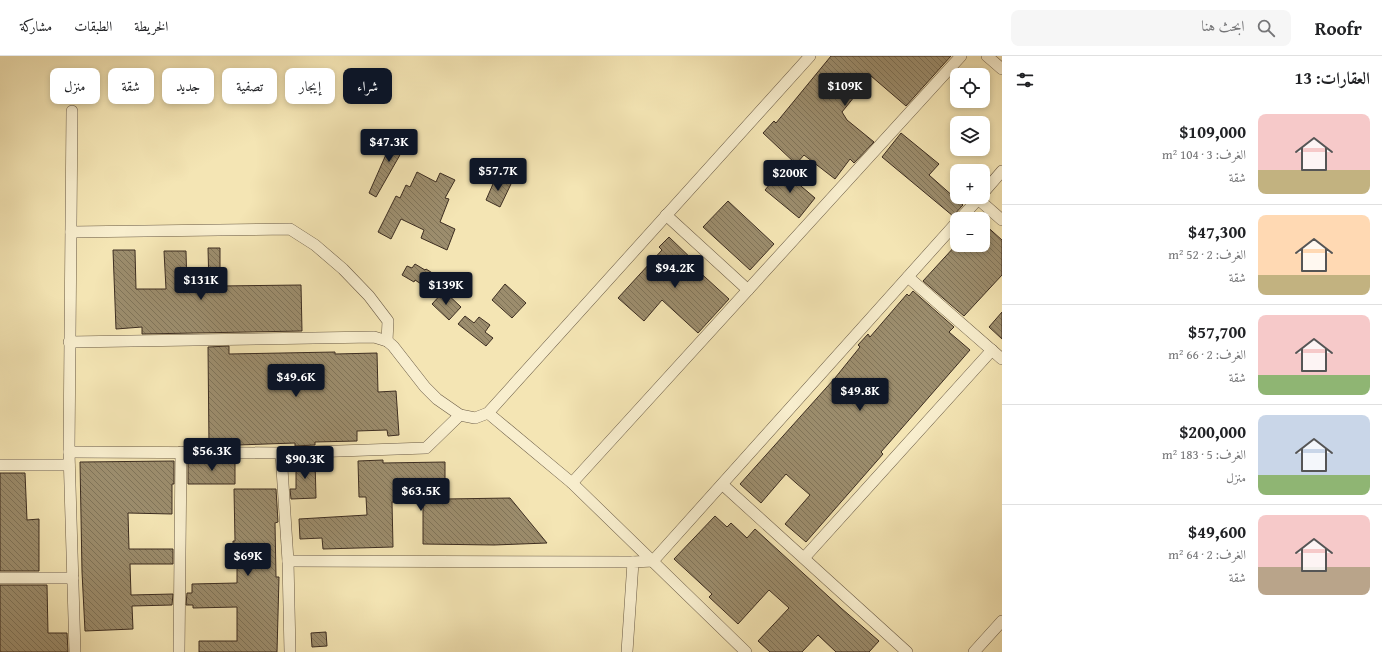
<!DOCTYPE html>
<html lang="ar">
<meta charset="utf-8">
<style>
body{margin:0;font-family:"Gentium Book Plus",Amiri,serif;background:#f6f6f6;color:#202124;direction:rtl;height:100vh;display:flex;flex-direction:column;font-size:15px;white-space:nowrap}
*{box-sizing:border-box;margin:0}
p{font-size:13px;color:#757577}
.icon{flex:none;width:22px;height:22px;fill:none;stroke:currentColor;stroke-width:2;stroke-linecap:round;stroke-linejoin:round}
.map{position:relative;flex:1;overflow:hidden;direction:ltr}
.sheet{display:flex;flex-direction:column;background:#fff;width:380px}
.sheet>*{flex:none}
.guide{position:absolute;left:12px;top:12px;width:380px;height:36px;direction:rtl;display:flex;gap:8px}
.fabs{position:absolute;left:950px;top:12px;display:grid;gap:8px}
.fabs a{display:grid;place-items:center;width:40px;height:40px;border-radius:8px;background:#fff;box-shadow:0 2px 6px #0003;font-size:20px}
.price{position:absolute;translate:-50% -34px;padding:0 9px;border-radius:4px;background:#111827;color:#fff;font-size:13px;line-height:26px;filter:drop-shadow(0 1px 2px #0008)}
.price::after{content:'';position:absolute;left:50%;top:24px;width:12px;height:9px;margin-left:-6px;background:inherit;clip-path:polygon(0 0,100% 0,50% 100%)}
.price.current{background:#222;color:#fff}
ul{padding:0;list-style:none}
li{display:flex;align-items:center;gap:12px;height:100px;padding:0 12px}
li+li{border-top:1px solid #e0e0e0}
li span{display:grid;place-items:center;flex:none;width:112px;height:80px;border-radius:8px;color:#555}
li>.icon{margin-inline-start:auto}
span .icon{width:48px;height:48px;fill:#fffc;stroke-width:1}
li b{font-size:17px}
h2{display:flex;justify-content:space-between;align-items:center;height:48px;padding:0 12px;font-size:17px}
.pill{padding:0 14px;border-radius:8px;background:#fff;box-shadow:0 2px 6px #0003;font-size:14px;line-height:36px}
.pill.current{background:#111827;color:#fff}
header{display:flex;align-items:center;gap:24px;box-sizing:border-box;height:56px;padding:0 20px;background:#fff;border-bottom:1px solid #e0e0e0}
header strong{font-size:19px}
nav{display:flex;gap:22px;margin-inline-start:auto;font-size:14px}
.search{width:280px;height:36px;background:#f6f6f6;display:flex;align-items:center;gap:10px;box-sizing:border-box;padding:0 14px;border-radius:8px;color:#757577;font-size:15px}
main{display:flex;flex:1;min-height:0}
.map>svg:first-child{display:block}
</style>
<header>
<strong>Roofr</strong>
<div class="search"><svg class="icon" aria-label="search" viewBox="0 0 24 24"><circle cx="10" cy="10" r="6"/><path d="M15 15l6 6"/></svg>ابحث هنا</div>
<nav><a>الخريطة</a><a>الطبقات</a><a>مشاركة</a></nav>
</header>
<main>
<section class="sheet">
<h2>العقارات: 13<svg class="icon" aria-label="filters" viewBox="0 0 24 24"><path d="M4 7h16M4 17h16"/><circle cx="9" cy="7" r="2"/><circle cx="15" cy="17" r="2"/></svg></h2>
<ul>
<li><span style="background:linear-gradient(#f6c9c9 70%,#c2b280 0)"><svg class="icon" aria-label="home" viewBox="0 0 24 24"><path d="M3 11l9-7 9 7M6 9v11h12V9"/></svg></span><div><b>$109,000</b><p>الغرف: 3 · 104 m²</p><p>شقة</p></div></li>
<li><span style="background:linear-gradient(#ffd9b3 75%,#c2b280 0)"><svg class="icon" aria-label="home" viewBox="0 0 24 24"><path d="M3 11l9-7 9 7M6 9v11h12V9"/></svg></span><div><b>$47,300</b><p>الغرف: 2 · 52 m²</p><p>شقة</p></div></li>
<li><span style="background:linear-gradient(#f6c9c9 75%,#8fb573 0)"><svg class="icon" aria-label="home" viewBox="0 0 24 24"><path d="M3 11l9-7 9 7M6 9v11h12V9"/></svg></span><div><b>$57,700</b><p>الغرف: 2 · 66 m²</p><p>شقة</p></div></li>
<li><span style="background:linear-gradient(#c9d6e8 75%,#8fb573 0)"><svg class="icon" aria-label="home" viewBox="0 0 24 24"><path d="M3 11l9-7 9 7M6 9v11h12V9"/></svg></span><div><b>$200,000</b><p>الغرف: 5 · 183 m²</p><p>منزل</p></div></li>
<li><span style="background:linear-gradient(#f6c9c9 65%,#b9a48a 0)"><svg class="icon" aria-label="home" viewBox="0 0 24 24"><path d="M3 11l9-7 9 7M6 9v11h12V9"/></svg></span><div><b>$49,600</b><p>الغرف: 2 · 64 m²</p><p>شقة</p></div></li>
</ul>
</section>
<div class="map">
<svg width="1002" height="596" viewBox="0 0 1002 596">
<defs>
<pattern id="building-back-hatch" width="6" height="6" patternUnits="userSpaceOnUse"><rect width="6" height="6" fill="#9c8d6d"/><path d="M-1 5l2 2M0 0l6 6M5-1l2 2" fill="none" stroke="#807459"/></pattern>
</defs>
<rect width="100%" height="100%" fill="#f4e5b4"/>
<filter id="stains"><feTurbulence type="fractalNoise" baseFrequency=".005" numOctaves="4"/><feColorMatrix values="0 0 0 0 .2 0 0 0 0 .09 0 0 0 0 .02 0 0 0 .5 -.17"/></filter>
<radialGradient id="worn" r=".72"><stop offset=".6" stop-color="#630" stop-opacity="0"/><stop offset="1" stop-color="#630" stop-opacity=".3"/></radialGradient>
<g fill="url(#building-back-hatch)" stroke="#3c2d21">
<path d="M831,0H951L906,50L871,20L842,56L847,64L874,86L854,107L850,103L835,123L804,99L796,108L763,77L774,65L776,67Z"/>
<path d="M400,77L409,83L376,141L369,137L388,94Z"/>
<path d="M901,77L939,108L929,119L963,149L953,160L882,101Z"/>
<path d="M782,114L815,142L799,162L765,134Z"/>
<path d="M417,116L436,126L440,117L455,124L445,142L449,143L440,166L455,173L447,194L421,182L424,174L401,163L391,183L378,176L396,140L400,142L406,129L410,131Z"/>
<path d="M496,121L511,128L500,151L486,144Z"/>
<path d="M728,145L774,188L750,214L703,171Z"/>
<path d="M983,167L1002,184V219L964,260L923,225L956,189H983Z"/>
<path d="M669,181L697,208L694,211L729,243L698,277L662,244L644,265L618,242L662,194L659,191Z"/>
<path d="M208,192H220V230L301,229L302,275L142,278V271L116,273L113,194H135L136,233H166L164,195H186L187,232L209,231Z"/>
<path d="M415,208L425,214L426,213L442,223L435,237L415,224L414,226L402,219L407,210L412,212Z"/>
<path d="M505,228L526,247L512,262L492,244Z"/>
<path d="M444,235L461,251L449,264L432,248Z"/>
<path d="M913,235L954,271L949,276L970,294L881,396L883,398L806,486L785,468L810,439L796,427L786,418L761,447L740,428L835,322L860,291L858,289L868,278L870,281L907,238L909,240Z"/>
<path d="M1002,256V283L989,271Z"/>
<path d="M465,260L474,267L479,261L490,269L485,276L493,282L486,290L458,268Z"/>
<path d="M229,290V298L335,296V298L377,297L378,336L396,335L399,379L388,380L387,374L357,375V385L315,386V389L295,390V387L209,390L208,291Z"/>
<path d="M315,403L316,442L291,443L290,433H296V404Z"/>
<path d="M189,404H235V428H188V405Z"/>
<path d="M383,404V407L445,406V443L510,442L547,487L494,489L423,488V445L392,446L393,491L323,493L322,482L300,483L299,463L367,459L366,441H359L358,405Z"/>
<path d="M174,405V428H172V458L128,457L129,493H173V508H130L131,539L173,538L172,549L132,550L133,573L85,575L82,516L80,406Z"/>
<path d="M0,417H25L27,464L39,463V515H0Z"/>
<path d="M234,433H276L278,466L275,467L276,521H279L277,596H199V585H237V551L193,552V549H186L187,537H192V528L237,527V505H233V485H235Z"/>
<path d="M715,460L727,471L731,467L747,482L755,473L841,552L879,585L869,596H836L818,579L802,596H770L758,585L789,552L769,534L738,568L709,541L712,538L674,503Z"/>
<path d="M0,529H47L48,577H67L68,596H0Z"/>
<path d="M326,576L327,590L312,591L311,577Z"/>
</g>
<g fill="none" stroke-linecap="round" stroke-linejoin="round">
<g stroke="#6a5b46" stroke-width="12">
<g id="street">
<path d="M987,0L1002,13"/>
<path d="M72,55L69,396L75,596"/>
<path d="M983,137L1002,115"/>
<path d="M978,143L1002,164"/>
<path d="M666,159L748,234"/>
<path d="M960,163L980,141"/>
<path d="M71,176L290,173L315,189L343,213L369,240L388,265L387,285"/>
<path d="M908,221L1002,303"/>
<path d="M69,286L374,281L387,285L393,290L425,331L437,343L460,359L475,362L488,357L810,0"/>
<path d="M488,357L572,427L746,596"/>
<path d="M69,396L281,397L426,392L460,359"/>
<path d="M281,397L288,505L290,596"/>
<path d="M0,409H69"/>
<path d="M572,427L961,0"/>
<path d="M723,429L907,596"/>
<path d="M804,502L992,294"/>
<path d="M288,505L633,506"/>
<path d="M0,522H73"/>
<path d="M179,596L181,396"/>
<path d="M627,596L633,506L653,505L957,166"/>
<path d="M974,596L1002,565"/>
</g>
</g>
<use href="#street" stroke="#f8eece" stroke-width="11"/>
</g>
<rect width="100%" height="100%" filter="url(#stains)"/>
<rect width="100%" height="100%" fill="url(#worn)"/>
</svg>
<div class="fabs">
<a><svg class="icon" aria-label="locate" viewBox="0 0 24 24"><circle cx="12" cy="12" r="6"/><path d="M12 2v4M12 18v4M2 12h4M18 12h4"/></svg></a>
<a><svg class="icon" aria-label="layers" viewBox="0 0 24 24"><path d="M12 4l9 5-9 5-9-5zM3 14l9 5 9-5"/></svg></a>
<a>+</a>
<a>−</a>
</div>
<b class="price current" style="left:845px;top:51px">$109K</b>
<b class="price" style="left:389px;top:107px">$47.3K</b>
<b class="price" style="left:498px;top:136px">$57.7K</b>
<b class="price" style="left:790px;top:138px">$200K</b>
<b class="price" style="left:675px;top:233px">$94.2K</b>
<b class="price" style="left:201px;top:245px">$131K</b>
<b class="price" style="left:446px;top:250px">$139K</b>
<b class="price" style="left:296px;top:342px">$49.6K</b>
<b class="price" style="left:860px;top:356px">$49.8K</b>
<b class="price" style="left:212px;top:416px">$56.3K</b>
<b class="price" style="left:305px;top:424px">$90.3K</b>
<b class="price" style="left:421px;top:456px">$63.5K</b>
<b class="price" style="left:248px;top:521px">$69K</b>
<div class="guide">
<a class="pill current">شراء</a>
<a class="pill">إيجار</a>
<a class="pill">تصفية</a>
<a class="pill">جديد</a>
<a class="pill">شقة</a>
<a class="pill">منزل</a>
</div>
</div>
</main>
